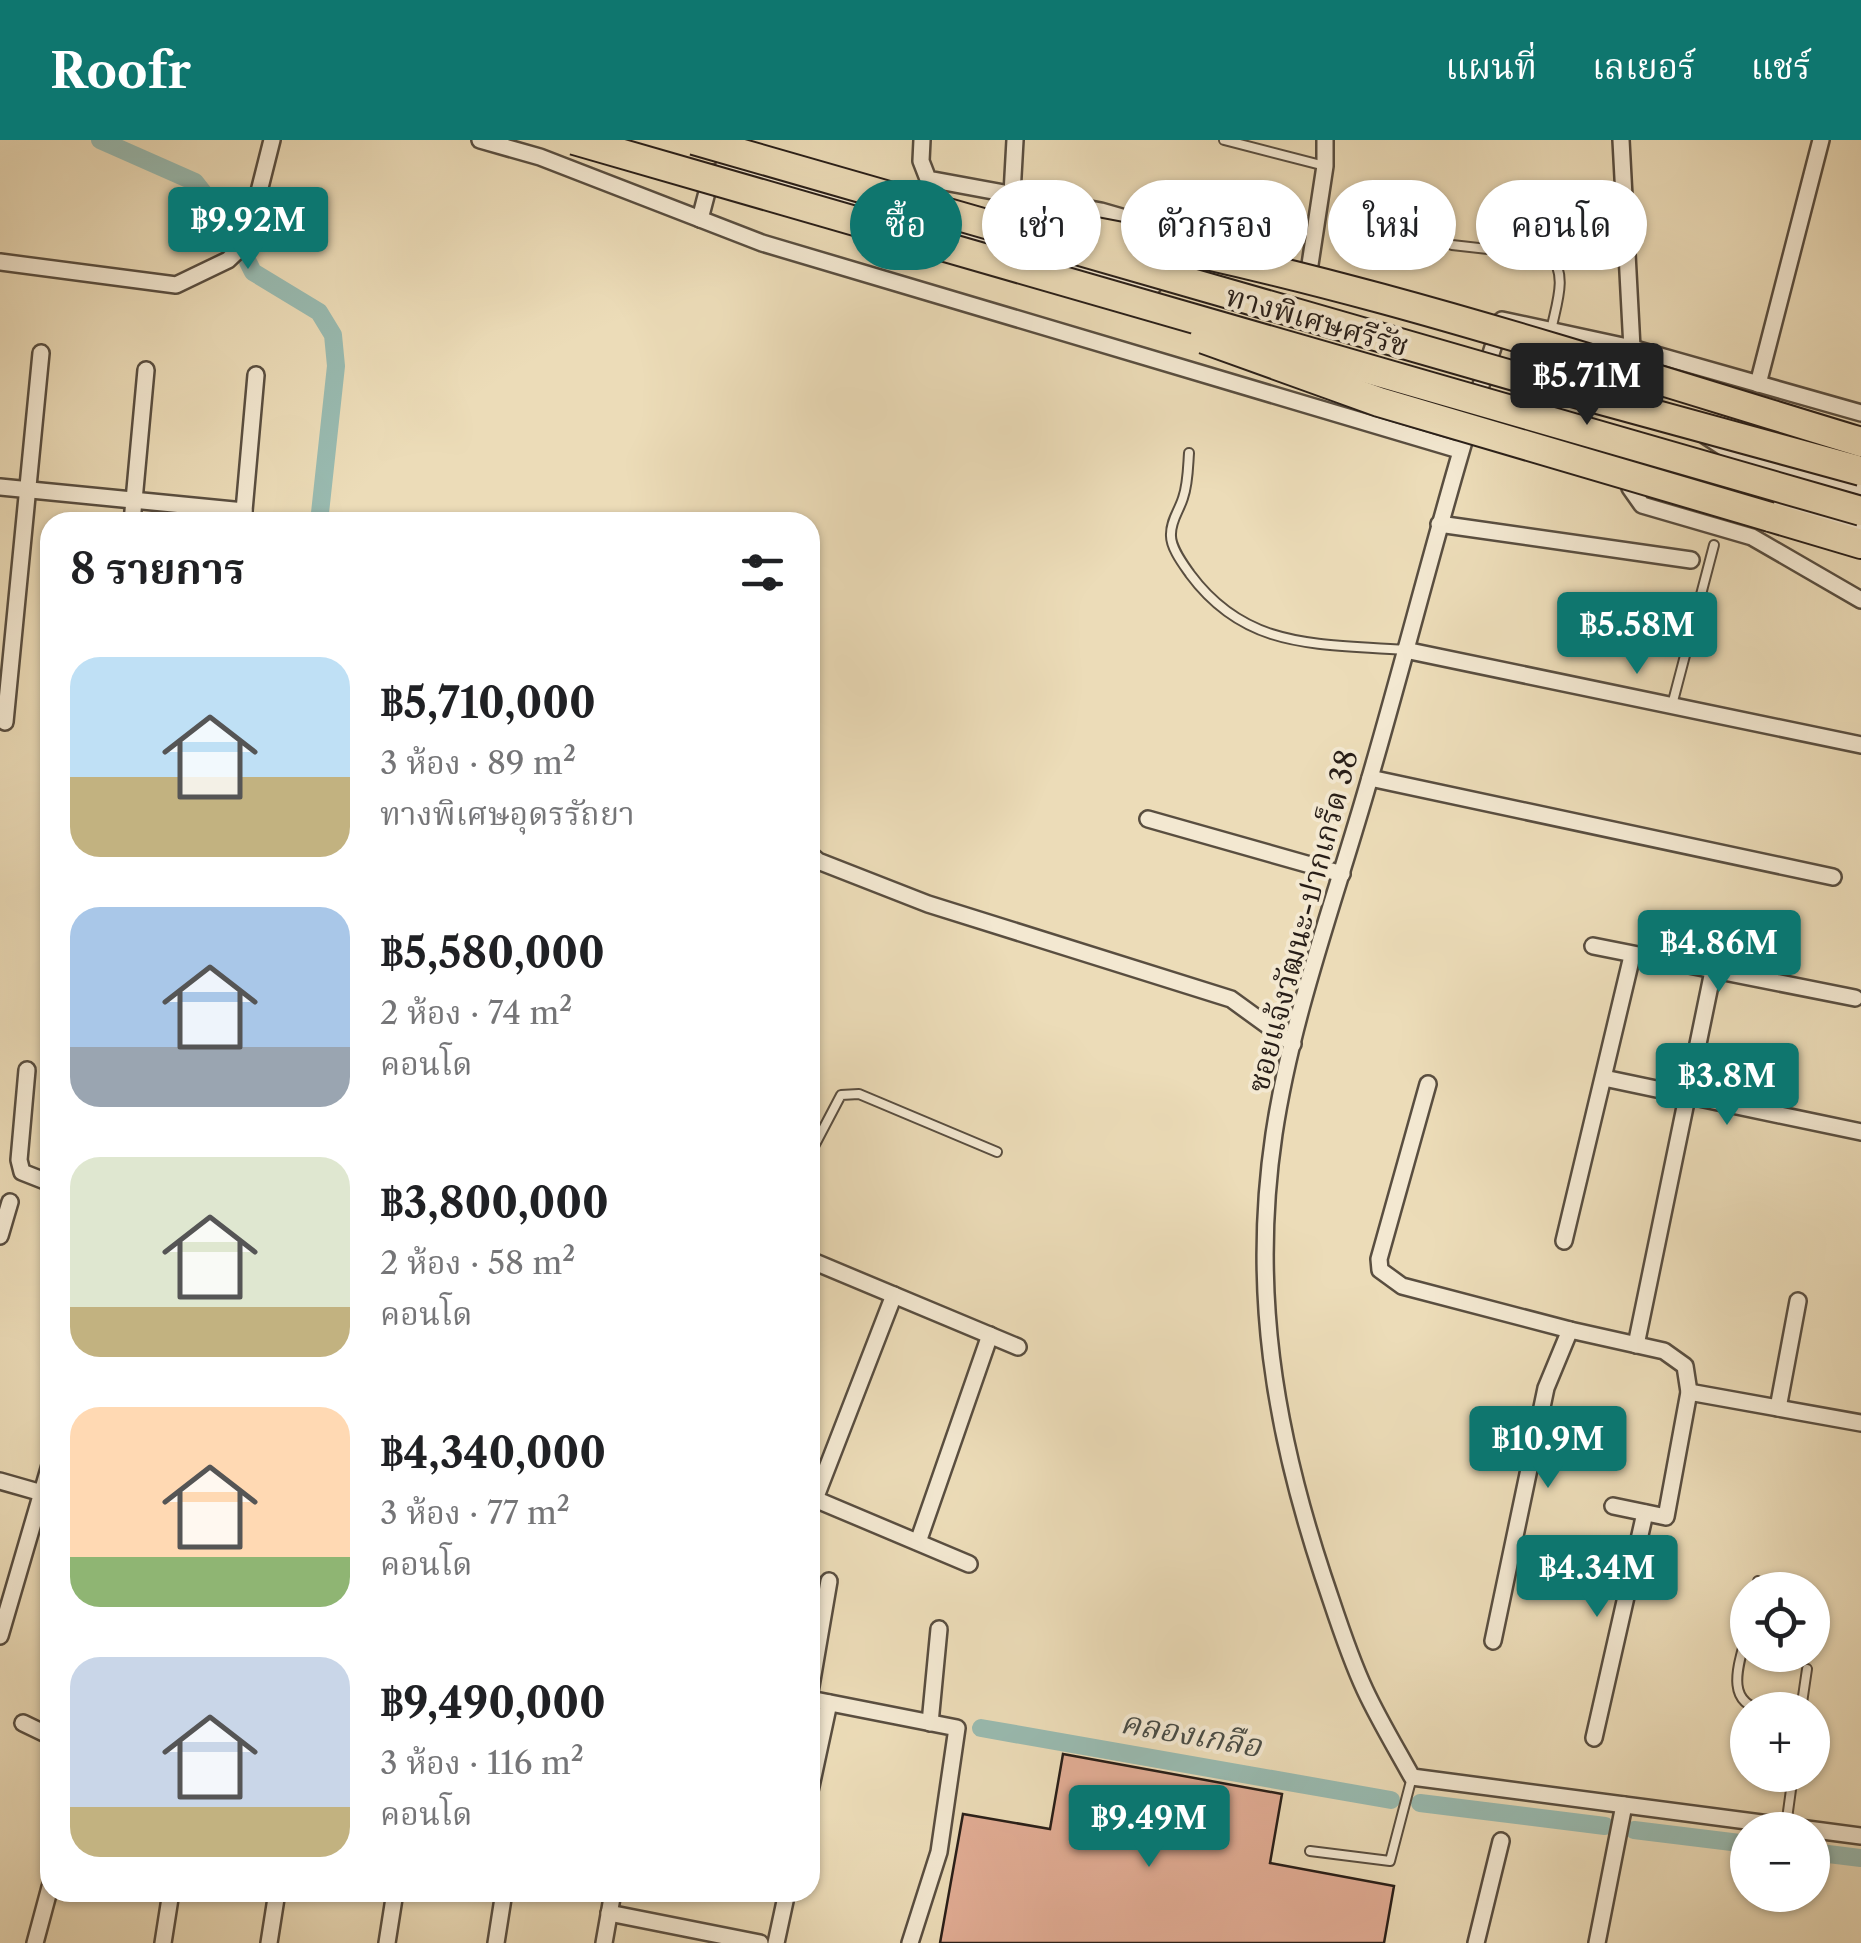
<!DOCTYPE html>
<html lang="th">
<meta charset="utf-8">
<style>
body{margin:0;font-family:"Libre Caslon Text","Noto Serif Thai",serif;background:#f6f6f6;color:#202124;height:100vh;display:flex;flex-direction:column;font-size:38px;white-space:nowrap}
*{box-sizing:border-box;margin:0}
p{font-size:32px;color:#757577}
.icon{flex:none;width:55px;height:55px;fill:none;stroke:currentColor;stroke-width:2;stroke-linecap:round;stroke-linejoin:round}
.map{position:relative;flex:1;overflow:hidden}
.panel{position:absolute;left:40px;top:372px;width:780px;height:1390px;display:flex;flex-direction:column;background:#fff;border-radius:30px;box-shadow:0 2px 8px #0004}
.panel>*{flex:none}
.hud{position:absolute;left:850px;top:40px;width:860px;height:90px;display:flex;gap:20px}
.tools{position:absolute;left:1730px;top:1432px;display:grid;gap:20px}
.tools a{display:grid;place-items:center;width:100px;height:100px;border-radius:50%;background:#fff;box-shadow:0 2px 8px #0004;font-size:50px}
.price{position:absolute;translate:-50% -85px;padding:0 22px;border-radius:10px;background:#0f766e;color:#fff;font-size:32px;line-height:65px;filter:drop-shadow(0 2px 5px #0008)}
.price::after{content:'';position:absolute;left:50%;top:60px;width:30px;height:22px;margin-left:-15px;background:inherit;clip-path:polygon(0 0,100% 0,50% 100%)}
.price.on{background:#222;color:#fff}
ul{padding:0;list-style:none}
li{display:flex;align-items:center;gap:30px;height:250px;padding:0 30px}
li span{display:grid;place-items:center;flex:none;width:280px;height:200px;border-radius:30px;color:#555}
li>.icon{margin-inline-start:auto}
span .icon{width:120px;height:120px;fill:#fffc;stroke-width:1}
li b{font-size:42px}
h2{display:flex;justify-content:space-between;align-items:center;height:120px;padding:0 30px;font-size:42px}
.tag{padding:0 35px;border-radius:45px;background:#fff;box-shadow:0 2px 8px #0004;font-size:35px;line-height:90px}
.tag.on{background:#0f766e;color:#fff}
header{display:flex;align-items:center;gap:60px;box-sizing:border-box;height:140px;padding:0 50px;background:#0f766e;color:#fff}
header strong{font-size:48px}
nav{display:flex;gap:55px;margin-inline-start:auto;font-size:35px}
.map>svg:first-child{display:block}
</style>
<header>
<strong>Roofr</strong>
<nav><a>แผนที่</a><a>เลเยอร์</a><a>แชร์</a></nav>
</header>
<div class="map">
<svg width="1861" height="1803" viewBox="0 0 1861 1803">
<rect width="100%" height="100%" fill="#ecdcb8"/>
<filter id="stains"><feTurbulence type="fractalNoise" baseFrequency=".002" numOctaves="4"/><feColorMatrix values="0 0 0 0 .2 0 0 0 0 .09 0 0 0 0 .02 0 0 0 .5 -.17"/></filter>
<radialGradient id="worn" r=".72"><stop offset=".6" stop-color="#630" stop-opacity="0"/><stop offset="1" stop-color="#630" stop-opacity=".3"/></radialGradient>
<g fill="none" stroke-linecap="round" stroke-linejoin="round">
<g stroke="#99bbb1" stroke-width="18">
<path d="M100,0L195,42L234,92"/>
<path d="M248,122L253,132L319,172L333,195L336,226L319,382"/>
<path d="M981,1588L1391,1660"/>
<path d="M1420,1663L1605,1686"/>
<path d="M1634,1690L1748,1704"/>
<path d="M1812,1712L1861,1718"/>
</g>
</g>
<path fill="#e1ac94" stroke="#281e18" stroke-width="2.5" d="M1063,1614L1282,1654L1270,1723L1394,1746L1384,1803H940L963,1674L1050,1689Z"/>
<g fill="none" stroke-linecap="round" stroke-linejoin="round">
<g stroke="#594e40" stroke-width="12">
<g id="service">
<path d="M1224,0L1325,26"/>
<path d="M1452,105L1550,116C1569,134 1555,168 1551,191"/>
<path d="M1189,313C1188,327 1188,344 1183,358C1179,371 1171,380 1171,394C1170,407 1183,424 1190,434C1247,511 1319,503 1405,510"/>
<path d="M1672,565L1714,405"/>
<path d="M810,1014L841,955L859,954L997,1012"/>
<path d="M1756,1450L1758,1441"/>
<path d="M1748,1489C1741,1519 1721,1563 1764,1570"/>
<path d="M1801,1570L1807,1529"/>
<path d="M1786,1686L1793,1635"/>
<path d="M1310,1711L1390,1721L1412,1637"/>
</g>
</g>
<g stroke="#594e40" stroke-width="20">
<g id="minor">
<path d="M480,0L540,17L762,103L1459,310"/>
<path d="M922,0L921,21L928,39L1101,71L1219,105"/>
<path d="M1621,0L1632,208"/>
<path d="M724,25L1153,146"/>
<path d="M1012,54L1015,0"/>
<path d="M700,79L712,33"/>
<path d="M0,122L176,145L228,120L246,103L272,0"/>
<path d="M1313,144L1309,131L1325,26V0"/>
<path d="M1758,244L1821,0"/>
<path d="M1861,273L1632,208L1502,180C1451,332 1414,487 1369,641C1336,757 1292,874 1274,994C1251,1149 1274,1288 1323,1436C1336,1474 1348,1514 1365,1550C1379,1580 1396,1608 1412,1637L1861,1696"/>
<path d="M1706,296L1726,309L1861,347"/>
<path d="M1634,334L1630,348L1642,365L1752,397L1861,460"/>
<path d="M1706,344L1861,386"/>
<path d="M0,347L244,371"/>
<path d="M132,382L146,230"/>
<path d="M243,382L256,235"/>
<path d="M1439,384L1691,420"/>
<path d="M1405,510L1861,605"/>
<path d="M5,582L41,213"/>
<path d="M1370,638L1833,737"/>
<path d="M1148,679L1342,734"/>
<path d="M810,714L818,721L928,764L1231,859L1293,904"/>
<path d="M1593,806L1855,858"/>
<path d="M27,930L19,1020L22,1032L50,1043"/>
<path d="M1604,938L1861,992"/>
<path d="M1428,944L1379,1119L1380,1130L1402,1146L1570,1190L1664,1211L1685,1226L1689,1252L1666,1377L1613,1366"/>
<path d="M0,1096L10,1062"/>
<path d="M1564,1101L1632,816"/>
<path d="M810,1120L1018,1207"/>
<path d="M1636,1205L1713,831"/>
<path d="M1689,1252L1861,1283"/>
<path d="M1778,1268L1798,1161"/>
<path d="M0,1341L42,1353"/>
<path d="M810,1357L969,1424"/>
<path d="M815,1359L894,1155"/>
<path d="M918,1402L990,1195"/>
<path d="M0,1496L50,1325"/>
<path d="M1493,1501L1546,1248L1570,1190"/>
<path d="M810,1552L829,1441"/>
<path d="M810,1559L957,1588L939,1712L910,1803"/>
<path d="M23,1583L50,1596"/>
<path d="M930,1583L939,1489"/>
<path d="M1594,1598L1645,1373"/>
<path d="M810,1651L829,1563"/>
<path d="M609,1773L760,1803"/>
<path d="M35,1803L50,1747"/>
<path d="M163,1803L171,1752"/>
<path d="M269,1803L277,1752"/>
<path d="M387,1803L395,1752"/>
<path d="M496,1803L504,1752"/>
<path d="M604,1803L613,1752"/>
<path d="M776,1803L787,1752"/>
<path d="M1476,1803L1501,1701"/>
<path d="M1597,1803L1624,1665"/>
</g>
</g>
<g stroke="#281e18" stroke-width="32">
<path id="motorway" d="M1770,377L1861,404"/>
</g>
<use href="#service" stroke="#f3e8d1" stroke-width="8"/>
<use href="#minor" stroke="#f3e8d1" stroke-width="15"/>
<use href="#motorway" stroke="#ecdcb8" stroke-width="28"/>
<g stroke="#281e18" stroke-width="32" stroke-linecap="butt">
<g id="motorway-bridge">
<path d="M574,0L1861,371"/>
<path d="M694,0L1532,241L1861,331"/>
<path d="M1028,80C1312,126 1587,219 1861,302"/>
<path d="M1204,199L1379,262L1770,377"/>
</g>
</g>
<use href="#motorway-bridge" stroke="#ecdcb8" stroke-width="28"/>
</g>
<g text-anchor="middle" stroke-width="8" stroke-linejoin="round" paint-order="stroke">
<g font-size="30" fill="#281e18" stroke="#f3e8d1">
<text transform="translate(1317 181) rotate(16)" y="10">ทางพิเศษศรีรัช</text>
<text transform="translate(1303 781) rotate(-75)" y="10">ซอยแจ้งวัฒนะ-ปากเกร็ด 38</text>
</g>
<g font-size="32" font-style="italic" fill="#4a4d46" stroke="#f3e8d1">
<text transform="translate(1191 1594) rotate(10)" y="11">คลองเกลือ</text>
</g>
</g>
<rect width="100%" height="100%" filter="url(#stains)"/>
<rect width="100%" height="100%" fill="url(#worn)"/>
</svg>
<div class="tools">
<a><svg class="icon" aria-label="locate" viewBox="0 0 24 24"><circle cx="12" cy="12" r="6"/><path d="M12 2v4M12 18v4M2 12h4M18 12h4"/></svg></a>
<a>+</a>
<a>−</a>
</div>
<b class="price" style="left:248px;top:132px">฿9.92M</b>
<b class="price on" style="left:1587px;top:288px">฿5.71M</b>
<b class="price" style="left:1637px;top:537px">฿5.58M</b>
<b class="price" style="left:1719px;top:855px">฿4.86M</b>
<b class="price" style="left:1727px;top:988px">฿3.8M</b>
<b class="price" style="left:1548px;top:1351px">฿10.9M</b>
<b class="price" style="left:1597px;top:1480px">฿4.34M</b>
<b class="price" style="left:1149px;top:1730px">฿9.49M</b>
<div class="hud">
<a class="tag on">ซื้อ</a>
<a class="tag">เช่า</a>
<a class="tag">ตัวกรอง</a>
<a class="tag">ใหม่</a>
<a class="tag">คอนโด</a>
</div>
<section class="panel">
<h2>8 รายการ<svg class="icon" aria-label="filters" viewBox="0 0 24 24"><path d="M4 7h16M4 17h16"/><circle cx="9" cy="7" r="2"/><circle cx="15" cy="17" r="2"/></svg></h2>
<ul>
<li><span style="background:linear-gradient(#bfe0f5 60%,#c2b280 0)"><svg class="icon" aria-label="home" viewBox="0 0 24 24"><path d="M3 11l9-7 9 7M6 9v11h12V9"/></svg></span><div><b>฿5,710,000</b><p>3 ห้อง · 89 m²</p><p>ทางพิเศษอุดรรัถยา</p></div></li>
<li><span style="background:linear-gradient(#a9c7e8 70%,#9aa5b1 0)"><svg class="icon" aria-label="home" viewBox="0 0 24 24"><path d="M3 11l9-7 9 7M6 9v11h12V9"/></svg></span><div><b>฿5,580,000</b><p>2 ห้อง · 74 m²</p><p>คอนโด</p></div></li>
<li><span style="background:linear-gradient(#dfe7d0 75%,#c2b280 0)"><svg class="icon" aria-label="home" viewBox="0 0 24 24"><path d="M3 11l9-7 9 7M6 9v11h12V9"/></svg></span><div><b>฿3,800,000</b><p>2 ห้อง · 58 m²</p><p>คอนโด</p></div></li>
<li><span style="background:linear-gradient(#ffd9b3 75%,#8fb573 0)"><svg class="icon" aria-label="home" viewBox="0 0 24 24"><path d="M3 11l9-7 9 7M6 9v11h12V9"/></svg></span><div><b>฿4,340,000</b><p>3 ห้อง · 77 m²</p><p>คอนโด</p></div></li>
<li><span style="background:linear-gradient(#c9d6e8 75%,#c2b280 0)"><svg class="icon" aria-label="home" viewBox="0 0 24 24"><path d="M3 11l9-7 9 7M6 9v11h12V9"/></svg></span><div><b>฿9,490,000</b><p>3 ห้อง · 116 m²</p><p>คอนโด</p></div></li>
</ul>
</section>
</div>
